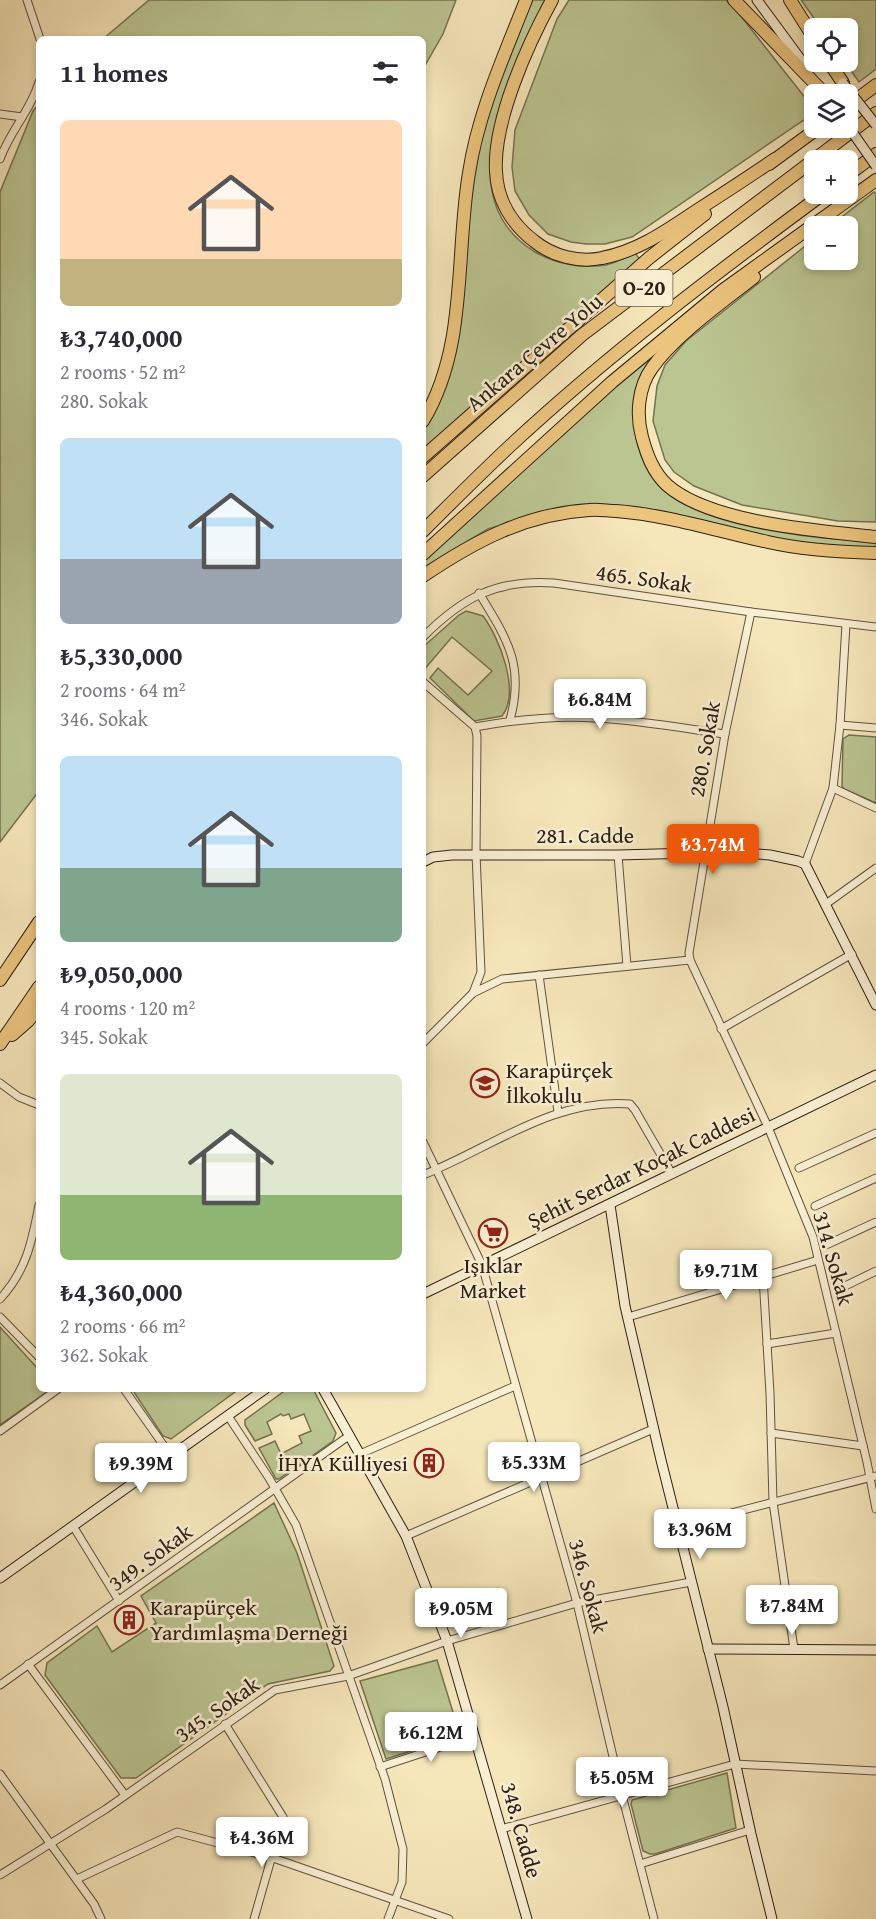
<!DOCTYPE html>
<meta charset="utf-8">
<style>
body{margin:0;font-family:"Gentium Book Plus",serif;background:#f7f7f7;color:#2b2b33;height:100vh;display:flex;flex-direction:column;font-size:22px;white-space:nowrap}
*{box-sizing:border-box;margin:0}
p{font-size:20px;color:#7c7c81}
.icon{flex:none;width:33px;height:33px;fill:none;stroke:currentColor;stroke-width:2;stroke-linecap:round;stroke-linejoin:round}
.map{position:relative;flex:1;overflow:hidden}
.details{position:absolute;left:36px;top:36px;width:390px;height:1356px;display:flex;flex-direction:column;background:#fff;border-radius:9px;box-shadow:0 3px 9px #0003}
.details>*{flex:none}
.buttons{position:absolute;left:804px;top:18px;display:grid;gap:12px}
.buttons a{display:grid;place-items:center;width:54px;height:54px;border-radius:9px;background:#fff;box-shadow:0 3px 9px #0003;font-size:30px}
.price{position:absolute;translate:-50% -51px;padding:0 14px;border-radius:6px;background:#fff;color:#222;font-size:20px;line-height:39px;filter:drop-shadow(0 2px 3px #0008)}
.price::after{content:'';position:absolute;left:50%;top:36px;width:18px;height:14px;margin-left:-9px;background:inherit;clip-path:polygon(0 0,100% 0,50% 100%)}
.price.on{background:#ea580c;color:#fff}
ul{padding:0;list-style:none}
li{display:grid;align-content:center;gap:12px;height:318px;padding:0 24px}
li span{display:grid;place-items:center;height:186px;border-radius:9px;color:#555}
li>.icon{margin-inline-start:auto}
span .icon{width:108px;height:108px;fill:#fffc;stroke-width:1}
li b{font-size:26px}
h2{display:flex;justify-content:space-between;align-items:center;height:72px;padding:0 24px;font-size:26px}
.map>svg:first-child{display:block}
</style>
<div class="map">
<svg width="876" height="1919" viewBox="0 0 876 1919">
<rect width="100%" height="100%" fill="#f6e7bb"/>
<filter id="stains"><feTurbulence type="fractalNoise" baseFrequency=".00333" numOctaves="4"/><feColorMatrix values="0 0 0 0 .2 0 0 0 0 .09 0 0 0 0 .02 0 0 0 .5 -.17"/></filter>
<radialGradient id="worn" r=".72"><stop offset=".6" stop-color="#630" stop-opacity="0"/><stop offset="1" stop-color="#630" stop-opacity=".3"/></radialGradient>
<g fill="#bbc591" stroke="#747252" stroke-width="1.5">
<path d="M149,0H456L443,34L423,69V39H103Z"/>
<path d="M530,0H547C516,71 443,196 535,252C556,264 582,269 606,265C616,263 626,257 635,253L641,261L423,452V429L438,399L472,181L489,103Z"/>
<path d="M569,0H726L740,15L814,109V113L632,237L605,244H586L571,242L548,234L529,215L515,191L512,167L515,130L557,19Z"/>
<path d="M801,0H876V69L859,82L845,62H848V28H821Z"/>
<path d="M39,104V791L0,842V192L33,111Z"/>
<path d="M874,192L876,194V522L838,521L742,505L694,486L674,472L665,460L653,421L657,386L665,365L686,341L814,239V260H848V226H830Z"/>
<path d="M645,356L650,362C635,384 631,404 635,431C638,454 649,480 668,494C710,527 823,542 876,540V550L822,548L648,511L521,519L488,529L423,568V558Z"/>
<path d="M466,611L483,616C499,637 521,692 502,716L474,721L430,678L438,668L468,695L492,671L452,637L423,671V647L459,615Z"/>
<path d="M849,735L876,737V803L844,789L842,786L843,739Z"/>
<path d="M0,1327L39,1370V1389H51L0,1425Z"/>
<path d="M132,1389H239L171,1439L163,1436Z"/>
<path d="M287,1389H313L336,1433L333,1441L279,1479H276L259,1448L275,1441L281,1454L302,1443L299,1436L311,1431L304,1414L291,1419L289,1414L283,1416L281,1414L267,1422L272,1434L255,1441L245,1425V1420Z"/>
<path d="M274,1503L297,1553L334,1666L330,1671L268,1684L136,1778H121L45,1675L47,1663L97,1626L112,1652L156,1623L141,1596Z"/>
<path d="M437,1660L460,1735L386,1759L360,1681Z"/>
<path d="M727,1773L736,1828L655,1854H650L643,1851L631,1804L632,1800Z"/>
</g>
<g fill="none" stroke-linecap="round" stroke-linejoin="round">
<g stroke="#60523d" stroke-width="9">
<g id="street">
<path d="M27,0L40,39"/>
<path d="M0,114L22,117"/>
<path d="M0,159C10,131 31,110 39,82"/>
<path d="M479,593C507,639 525,665 510,720"/>
<path d="M751,612L725,734L689,953L690,960L768,1127L813,1237L867,1462L876,1509"/>
<path d="M423,637C463,597 497,579 554,583L751,612L876,627"/>
<path d="M423,682L475,727L477,736L476,854L481,972L473,993"/>
<path d="M840,725L876,728"/>
<path d="M475,727C514,720 555,715 595,718C638,720 682,728 725,734"/>
<path d="M833,788L876,808"/>
<path d="M618,855L627,966"/>
<path d="M805,864L833,788L840,725L846,624"/>
<path d="M826,904L876,868"/>
<path d="M539,975L558,1112"/>
<path d="M721,1029L852,954"/>
<path d="M423,1043L473,993L502,979L690,960"/>
<path d="M0,1083L19,1097L39,1105"/>
<path d="M423,1142L482,1265L577,1603L622,1795L654,1919"/>
<path d="M799,1168L876,1133"/>
<path d="M423,1175C491,1148 553,1098 630,1104L635,1110L672,1174"/>
<path d="M815,1206L876,1178"/>
<path d="M826,1245L876,1222"/>
<path d="M763,1277L770,1393L773,1502L794,1649"/>
<path d="M843,1287L876,1271"/>
<path d="M0,1299C26,1271 32,1242 39,1205"/>
<path d="M0,1317L39,1357"/>
<path d="M628,1317L818,1260"/>
<path d="M767,1344L836,1333"/>
<path d="M124,1389L171,1456"/>
<path d="M228,1416L269,1478L296,1525L385,1779L403,1849L402,1882L388,1919"/>
<path d="M0,1431L58,1389"/>
<path d="M771,1433L863,1446"/>
<path d="M360,1454L515,1386"/>
<path d="M73,1526L119,1601"/>
<path d="M677,1527L876,1476"/>
<path d="M406,1536L653,1429"/>
<path d="M28,1664L125,1795"/>
<path d="M0,1685L350,1435"/>
<path d="M225,1724L283,1817L254,1919"/>
<path d="M380,1767L474,1736"/>
<path d="M0,1774L94,1904L101,1919"/>
<path d="M501,1829L735,1764L876,1771"/>
<path d="M640,1864L750,1830"/>
<path d="M0,1875L106,1809L275,1690L348,1676L447,1641L577,1603L691,1582"/>
<path d="M77,1879L177,1832L273,1858L449,1919"/>
</g>
</g>
<g stroke="#2e2013" stroke-width="11">
<g id="secondary">
<path d="M757,0L807,68"/>
<path d="M423,862L433,857L452,855H618L732,852L770,855L798,861L805,864L876,1005"/>
<path d="M610,1205L625,1306L661,1460L723,1707L751,1834L772,1919"/>
<path d="M423,1294L876,1075"/>
<path d="M323,1389L406,1536L447,1641L527,1919"/>
<path d="M0,1578L265,1389"/>
<path d="M708,1649L876,1650"/>
</g>
</g>
<g stroke="#2e2013" stroke-width="14">
<g id="highway">
<path d="M552,0C528,44 493,121 496,171C497,200 512,224 534,241C552,256 579,263 602,258C639,251 669,229 699,209C724,193 750,176 775,159"/>
<path d="M734,0L825,94"/>
<path d="M790,0L814,38"/>
<path d="M829,62L843,83"/>
<path d="M848,106L876,85"/>
<path d="M769,164L818,128"/>
<path d="M848,175L876,154"/>
<path d="M754,277C723,302 674,336 652,368C638,387 636,415 642,437C647,455 653,472 667,485C710,523 819,531 876,537"/>
<path d="M423,421C468,346 455,256 469,173C478,113 504,56 526,0"/>
<path d="M423,457L649,258L705,214"/>
<path d="M423,476L582,335L876,113"/>
<path d="M423,531C452,502 481,473 511,445C609,354 716,273 823,194"/>
<path d="M423,554L612,382L723,290L876,180"/>
<path d="M423,576C475,541 525,514 589,510C598,509 608,511 616,511C668,515 717,531 768,542C803,550 840,552 876,553"/>
<path d="M0,980L39,922"/>
<path d="M12,1035L28,1021L39,1007"/>
<path d="M0,1044L39,987"/>
</g>
</g>
<use href="#street" stroke="#f9efd3" stroke-width="7"/>
<use href="#secondary" stroke="#f9efd3" stroke-width="9"/>
<use href="#highway" stroke="#ebc47e" stroke-width="12"/>
<g stroke="#2e2013" stroke-width="11" stroke-linecap="butt">
<g id="secondary-bridge">
<path d="M843,83L876,125"/>
<path d="M848,126L876,166"/>
</g>
</g>
<use href="#secondary-bridge" stroke="#f9efd3" stroke-width="9"/>
</g>
<defs>
<g id="school-ring" transform="scale(1.5)"><circle r="9.5" fill="#f9efd3" stroke="#8f2418" stroke-width="1.5"/><path d="M0-5L7-2L0 1L-7-2ZM-4 1L0 2.5L4 1V4Q0 6-4 4Z" fill="#8f2418"/></g>
<g id="supermarket-ring" transform="scale(1.5)"><circle r="9.5" fill="#f9efd3" stroke="#8f2418" stroke-width="1.5"/><path d="M-6-5.5h2.5l.6 2H6L4.5 2H-2.5L-4.4-4H-6ZM-1.5 3.2a1.3 1.3 0 1 0 .1 0ZM3 3.2a1.3 1.3 0 1 0 .1 0Z" fill="#8f2418"/></g>
<g id="building-ring" transform="scale(1.5)"><circle r="9.5" fill="#f9efd3" stroke="#8f2418" stroke-width="1.5"/><path d="M-4-6H4V6H1V3H-1V6H-4ZM-2.5-4.3h1.7v1.8h-1.7ZM.8-4.3h1.7v1.8H.8ZM-2.5-1h1.7V.8h-1.7ZM.8-1h1.7V.8H.8Z" fill="#8f2418"/></g>
</defs>
<g fill-rule="evenodd">
<use href="#school-ring" x="485" y="1083"/>
<use href="#supermarket-ring" x="493" y="1233"/>
<use href="#building-ring" x="429" y="1463"/>
<use href="#building-ring" x="129" y="1620"/>
</g>
<g text-anchor="middle" stroke-width="5" stroke-linejoin="round" paint-order="stroke">
<rect fill="#f9efd3" stroke="#6b5e4d" stroke-width="1.5" x="615.5" y="270" width="57" height="36" rx="4.5"/>
<g font-size="21" font-weight="bold" fill="#2e2013">
<text x="644" y="295">O-20</text>
</g>
<g font-size="22" fill="#2e2013" stroke="#f9efd3">
<text transform="translate(534 352) rotate(-40)" y="8">Ankara Çevre Yolu</text>
<text transform="translate(644 578) rotate(8)" y="8">465. Sokak</text>
<text transform="translate(704 749) rotate(-80)" y="8">280. Sokak</text>
<text x="585" y="843">281. Cadde</text>
<text transform="translate(641 1167) rotate(-26)" y="8">Şehit Serdar Koçak Caddesi</text>
<text transform="translate(834 1258) rotate(74)" y="8">314. Sokak</text>
<text transform="translate(150 1557) rotate(-36)" y="8">349. Sokak</text>
<text transform="translate(589 1586) rotate(75)" y="8">346. Sokak</text>
<text transform="translate(217 1709) rotate(-35)" y="8">345. Sokak</text>
<text transform="translate(522 1830) rotate(74)" y="8">348. Cadde</text>
</g>
<g font-size="22" fill="#2e2013" stroke="#f9efd3" text-anchor="start">
<text x="506" y="1078">Karapürçek<tspan x="506" dy="25">İlkokulu</tspan></text>
<text x="493" y="1273" text-anchor="middle">Işıklar<tspan x="493" dy="25">Market</tspan></text>
<text x="408" y="1471" text-anchor="end">İHYA Külliyesi</text>
<text x="150" y="1615">Karapürçek<tspan x="150" dy="25">Yardımlaşma Derneği</tspan></text>
</g>
</g>
<rect width="100%" height="100%" filter="url(#stains)"/>
<rect width="100%" height="100%" fill="url(#worn)"/>
</svg>
<div class="buttons">
<a><svg class="icon" aria-label="locate" viewBox="0 0 24 24"><circle cx="12" cy="12" r="6"/><path d="M12 2v4M12 18v4M2 12h4M18 12h4"/></svg></a>
<a><svg class="icon" aria-label="layers" viewBox="0 0 24 24"><path d="M12 4l9 5-9 5-9-5zM3 14l9 5 9-5"/></svg></a>
<a>+</a>
<a>−</a>
</div>
<b class="price" style="left:600px;top:730px">₺6.84M</b>
<b class="price on" style="left:713px;top:875px">₺3.74M</b>
<b class="price" style="left:726px;top:1301px">₺9.71M</b>
<b class="price" style="left:534px;top:1493px">₺5.33M</b>
<b class="price" style="left:141px;top:1494px">₺9.39M</b>
<b class="price" style="left:700px;top:1560px">₺3.96M</b>
<b class="price" style="left:792px;top:1636px">₺7.84M</b>
<b class="price" style="left:461px;top:1639px">₺9.05M</b>
<b class="price" style="left:431px;top:1763px">₺6.12M</b>
<b class="price" style="left:622px;top:1808px">₺5.05M</b>
<b class="price" style="left:262px;top:1868px">₺4.36M</b>
<section class="details">
<h2>11 homes<svg class="icon" aria-label="filters" viewBox="0 0 24 24"><path d="M4 7h16M4 17h16"/><circle cx="9" cy="7" r="2"/><circle cx="15" cy="17" r="2"/></svg></h2>
<ul>
<li><span style="background:linear-gradient(#ffd9b3 75%,#c2b280 0)"><svg class="icon" aria-label="home" viewBox="0 0 24 24"><path d="M3 11l9-7 9 7M6 9v11h12V9"/></svg></span><div><b>₺3,740,000</b><p>2 rooms · 52 m²</p><p>280. Sokak</p></div></li>
<li><span style="background:linear-gradient(#bfe0f5 65%,#9aa5b1 0)"><svg class="icon" aria-label="home" viewBox="0 0 24 24"><path d="M3 11l9-7 9 7M6 9v11h12V9"/></svg></span><div><b>₺5,330,000</b><p>2 rooms · 64 m²</p><p>346. Sokak</p></div></li>
<li><span style="background:linear-gradient(#bfe0f5 60%,#7fa58c 0)"><svg class="icon" aria-label="home" viewBox="0 0 24 24"><path d="M3 11l9-7 9 7M6 9v11h12V9"/></svg></span><div><b>₺9,050,000</b><p>4 rooms · 120 m²</p><p>345. Sokak</p></div></li>
<li><span style="background:linear-gradient(#dfe7d0 65%,#8fb573 0)"><svg class="icon" aria-label="home" viewBox="0 0 24 24"><path d="M3 11l9-7 9 7M6 9v11h12V9"/></svg></span><div><b>₺4,360,000</b><p>2 rooms · 66 m²</p><p>362. Sokak</p></div></li>
</ul>
</section>
</div>
